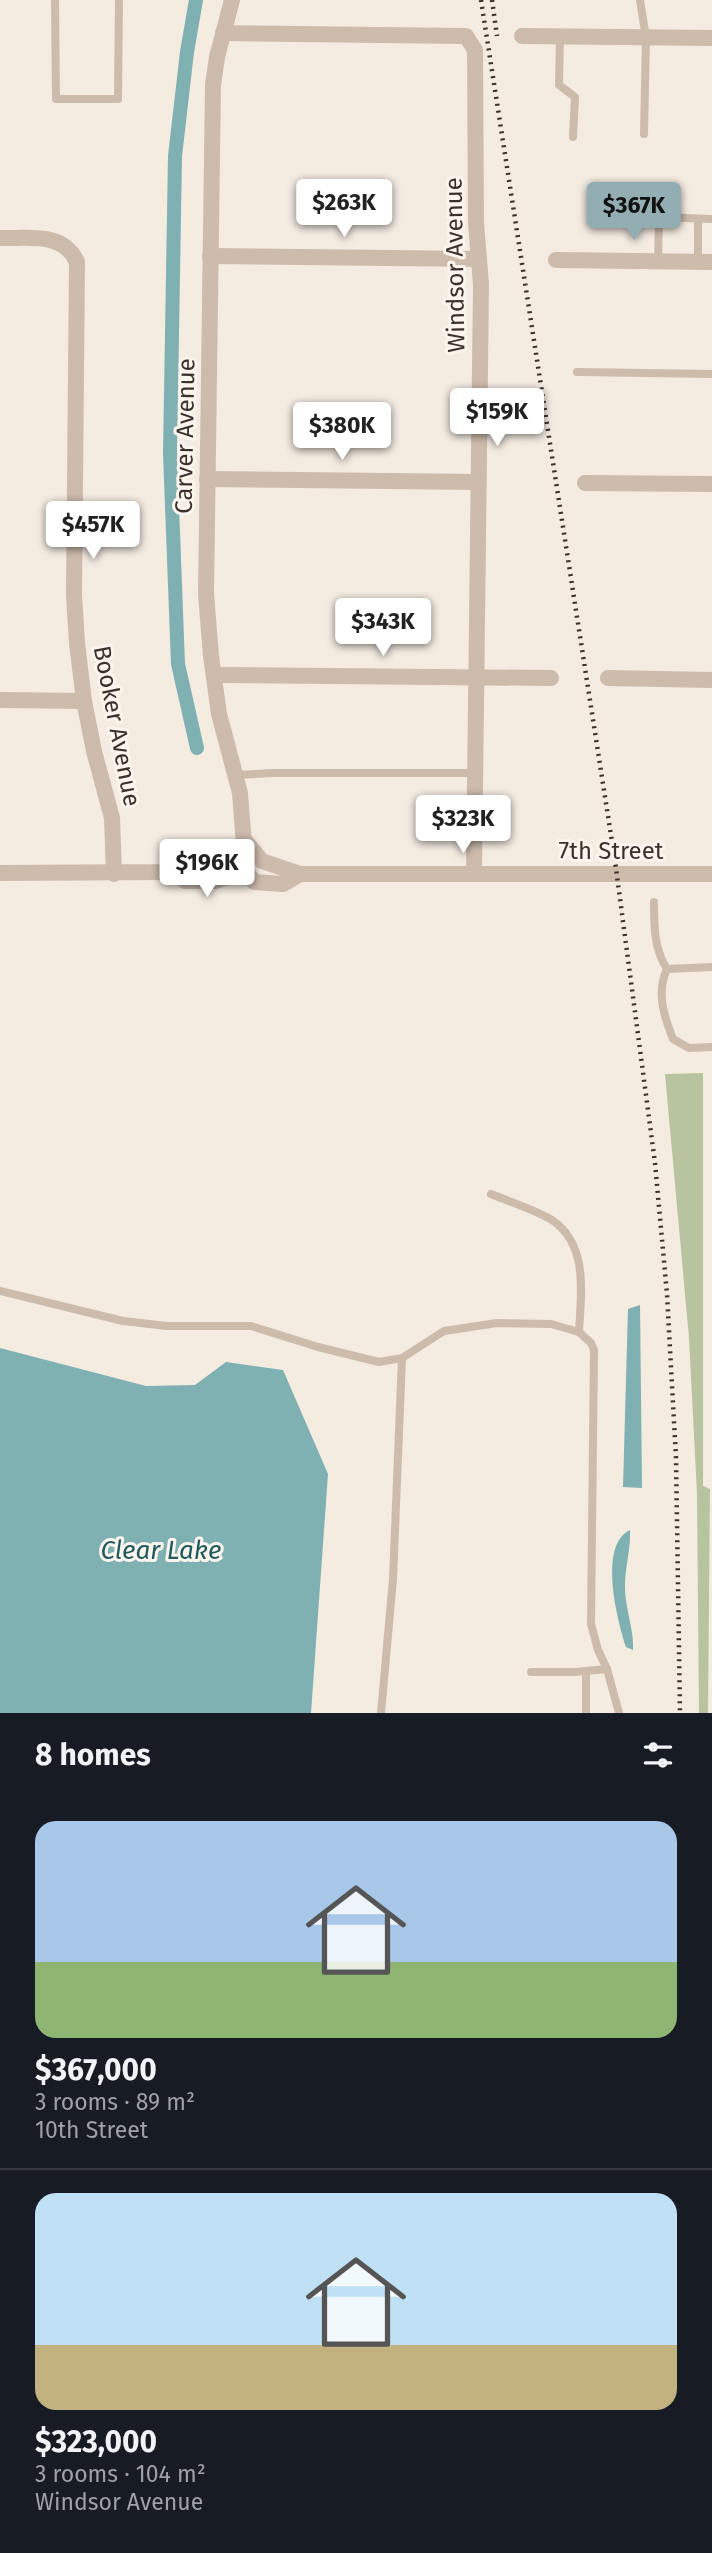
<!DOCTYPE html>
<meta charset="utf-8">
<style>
body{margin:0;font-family:"Fira Sans",sans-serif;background:#242831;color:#f1f3f6;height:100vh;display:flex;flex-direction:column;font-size:26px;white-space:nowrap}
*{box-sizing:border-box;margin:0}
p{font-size:23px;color:#9ea1a6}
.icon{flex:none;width:38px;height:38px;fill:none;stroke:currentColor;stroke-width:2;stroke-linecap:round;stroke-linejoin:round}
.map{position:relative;height:1713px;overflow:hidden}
.panel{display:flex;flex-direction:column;background:#171b24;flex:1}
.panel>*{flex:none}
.price{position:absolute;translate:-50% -60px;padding:0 16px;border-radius:7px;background:#fff;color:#222;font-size:23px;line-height:46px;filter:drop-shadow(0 2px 4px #0008)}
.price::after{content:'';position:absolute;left:50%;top:42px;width:21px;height:16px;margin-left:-10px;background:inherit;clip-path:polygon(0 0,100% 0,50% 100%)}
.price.active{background:#92aeb2;color:#111}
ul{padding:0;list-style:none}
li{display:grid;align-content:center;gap:14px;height:371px;padding:0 35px}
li+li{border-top:2px solid #363941}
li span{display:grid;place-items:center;height:217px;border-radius:21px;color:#555}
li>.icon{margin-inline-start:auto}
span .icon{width:126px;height:126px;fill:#fffc;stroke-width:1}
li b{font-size:30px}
h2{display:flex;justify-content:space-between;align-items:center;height:84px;padding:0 35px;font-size:30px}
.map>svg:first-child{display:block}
</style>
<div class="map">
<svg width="712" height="1713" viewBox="0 0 712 1713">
<rect width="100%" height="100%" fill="#f4ebe1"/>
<path fill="#b8c4a0" d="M703,1073V1486L710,1489L708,1713H699L697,1494L689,1338L665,1074Z"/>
<g fill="#7fb0b2">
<path d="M640,1305L642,1488L623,1487L628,1309Z"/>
<path d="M0,1348L146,1386L195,1385L226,1362L283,1370L328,1474L311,1713H0Z"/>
<path d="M630,1530C631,1550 624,1570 625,1590C626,1611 634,1630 633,1650L626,1647C617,1619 598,1545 630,1530Z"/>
</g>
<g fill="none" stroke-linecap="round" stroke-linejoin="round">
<path stroke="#7fb0b2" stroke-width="14" d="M196,0L187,52L175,156L170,453L178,664L197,748"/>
<g stroke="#cdbbac" stroke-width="8">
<path d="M55,0L56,99H118L119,0"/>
<path d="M640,0L646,38L644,134"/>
<path d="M560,37L559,85L575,97L573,137"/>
<path d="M658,261L659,217L712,219"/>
<path d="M698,262V219"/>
<path d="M577,372L712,374"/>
<path d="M236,775L273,773H475"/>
<path d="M654,902C654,926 654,949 667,969"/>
<path d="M712,967L667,969C656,993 664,1016 673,1039L689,1048L712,1047"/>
<path d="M491,1194C510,1202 534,1209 552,1220C589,1245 581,1294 579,1332"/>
<path d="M0,1291L123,1321L167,1326H251L318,1347L379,1362L402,1358L444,1331L497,1323L551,1324L579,1332L591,1343L594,1350L591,1624L598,1650L607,1669"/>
<path d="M531,1672H575L607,1669L619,1713"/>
<path d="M381,1713L393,1579L402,1358"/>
<path d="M586,1713V1671"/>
</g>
<g stroke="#cdbbac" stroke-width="16">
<path d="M232,0L217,57L213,85L206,594L211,656L219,714L240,793L246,871"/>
<path d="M223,33L466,36L475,50L476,223L481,284L474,873"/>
<path d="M522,36L712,38"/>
<path d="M0,238C28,239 63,231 77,262L74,595L77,643L84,701L94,751L112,818L114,874"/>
<path d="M210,256L479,259"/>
<path d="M556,260L712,262"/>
<path d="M207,479L477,482"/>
<path d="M585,483L712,484"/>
<path d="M214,675L551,678"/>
<path d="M608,678L712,680"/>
<path d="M0,700L84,701"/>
<path d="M246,871L254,882L283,884L300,874"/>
<path d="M172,872L185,881H216L246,871"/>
<path d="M0,873L172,872L179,866L229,861L245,841L262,861L300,874H712"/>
</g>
<g stroke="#3b302b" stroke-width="4.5" stroke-dasharray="2 5" stroke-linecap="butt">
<path d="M481,0L615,861L655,1163L667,1294L676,1458L680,1713"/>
<path d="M492,0L497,36"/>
</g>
</g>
<g text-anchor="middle" stroke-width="6" stroke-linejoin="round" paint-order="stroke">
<g font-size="24" fill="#3b302b" stroke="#fbf5ee">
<text transform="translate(455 265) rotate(-91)" y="8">Windsor Avenue</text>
<text transform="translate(185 436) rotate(-89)" y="8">Carver Avenue</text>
<text transform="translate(117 726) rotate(79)" y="8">Booker Avenue</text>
<text x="611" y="859">7th Street</text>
</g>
<g font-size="26" font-style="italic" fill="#1f5a5e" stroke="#fbf5ee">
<text x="161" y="1559">Clear Lake</text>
</g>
</g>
</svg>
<b class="price" style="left:344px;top:239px">$263K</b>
<b class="price active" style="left:634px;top:242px">$367K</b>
<b class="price" style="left:497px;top:448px">$159K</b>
<b class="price" style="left:342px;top:462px">$380K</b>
<b class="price" style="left:93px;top:561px">$457K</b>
<b class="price" style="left:383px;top:658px">$343K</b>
<b class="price" style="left:463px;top:855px">$323K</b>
<b class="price" style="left:207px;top:899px">$196K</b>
</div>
<section class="panel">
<h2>8 homes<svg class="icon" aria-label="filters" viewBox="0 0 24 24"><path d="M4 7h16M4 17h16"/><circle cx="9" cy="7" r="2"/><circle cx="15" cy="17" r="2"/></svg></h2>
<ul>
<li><span style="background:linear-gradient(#a9c7e8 65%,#8fb573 0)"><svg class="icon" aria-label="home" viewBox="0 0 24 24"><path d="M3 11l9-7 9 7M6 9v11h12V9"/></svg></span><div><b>$367,000</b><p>3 rooms · 89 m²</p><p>10th Street</p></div></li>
<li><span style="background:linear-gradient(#bfe0f5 70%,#c2b280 0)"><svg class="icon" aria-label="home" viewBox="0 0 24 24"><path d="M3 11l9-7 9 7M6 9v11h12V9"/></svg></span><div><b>$323,000</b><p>3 rooms · 104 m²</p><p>Windsor Avenue</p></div></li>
</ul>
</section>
